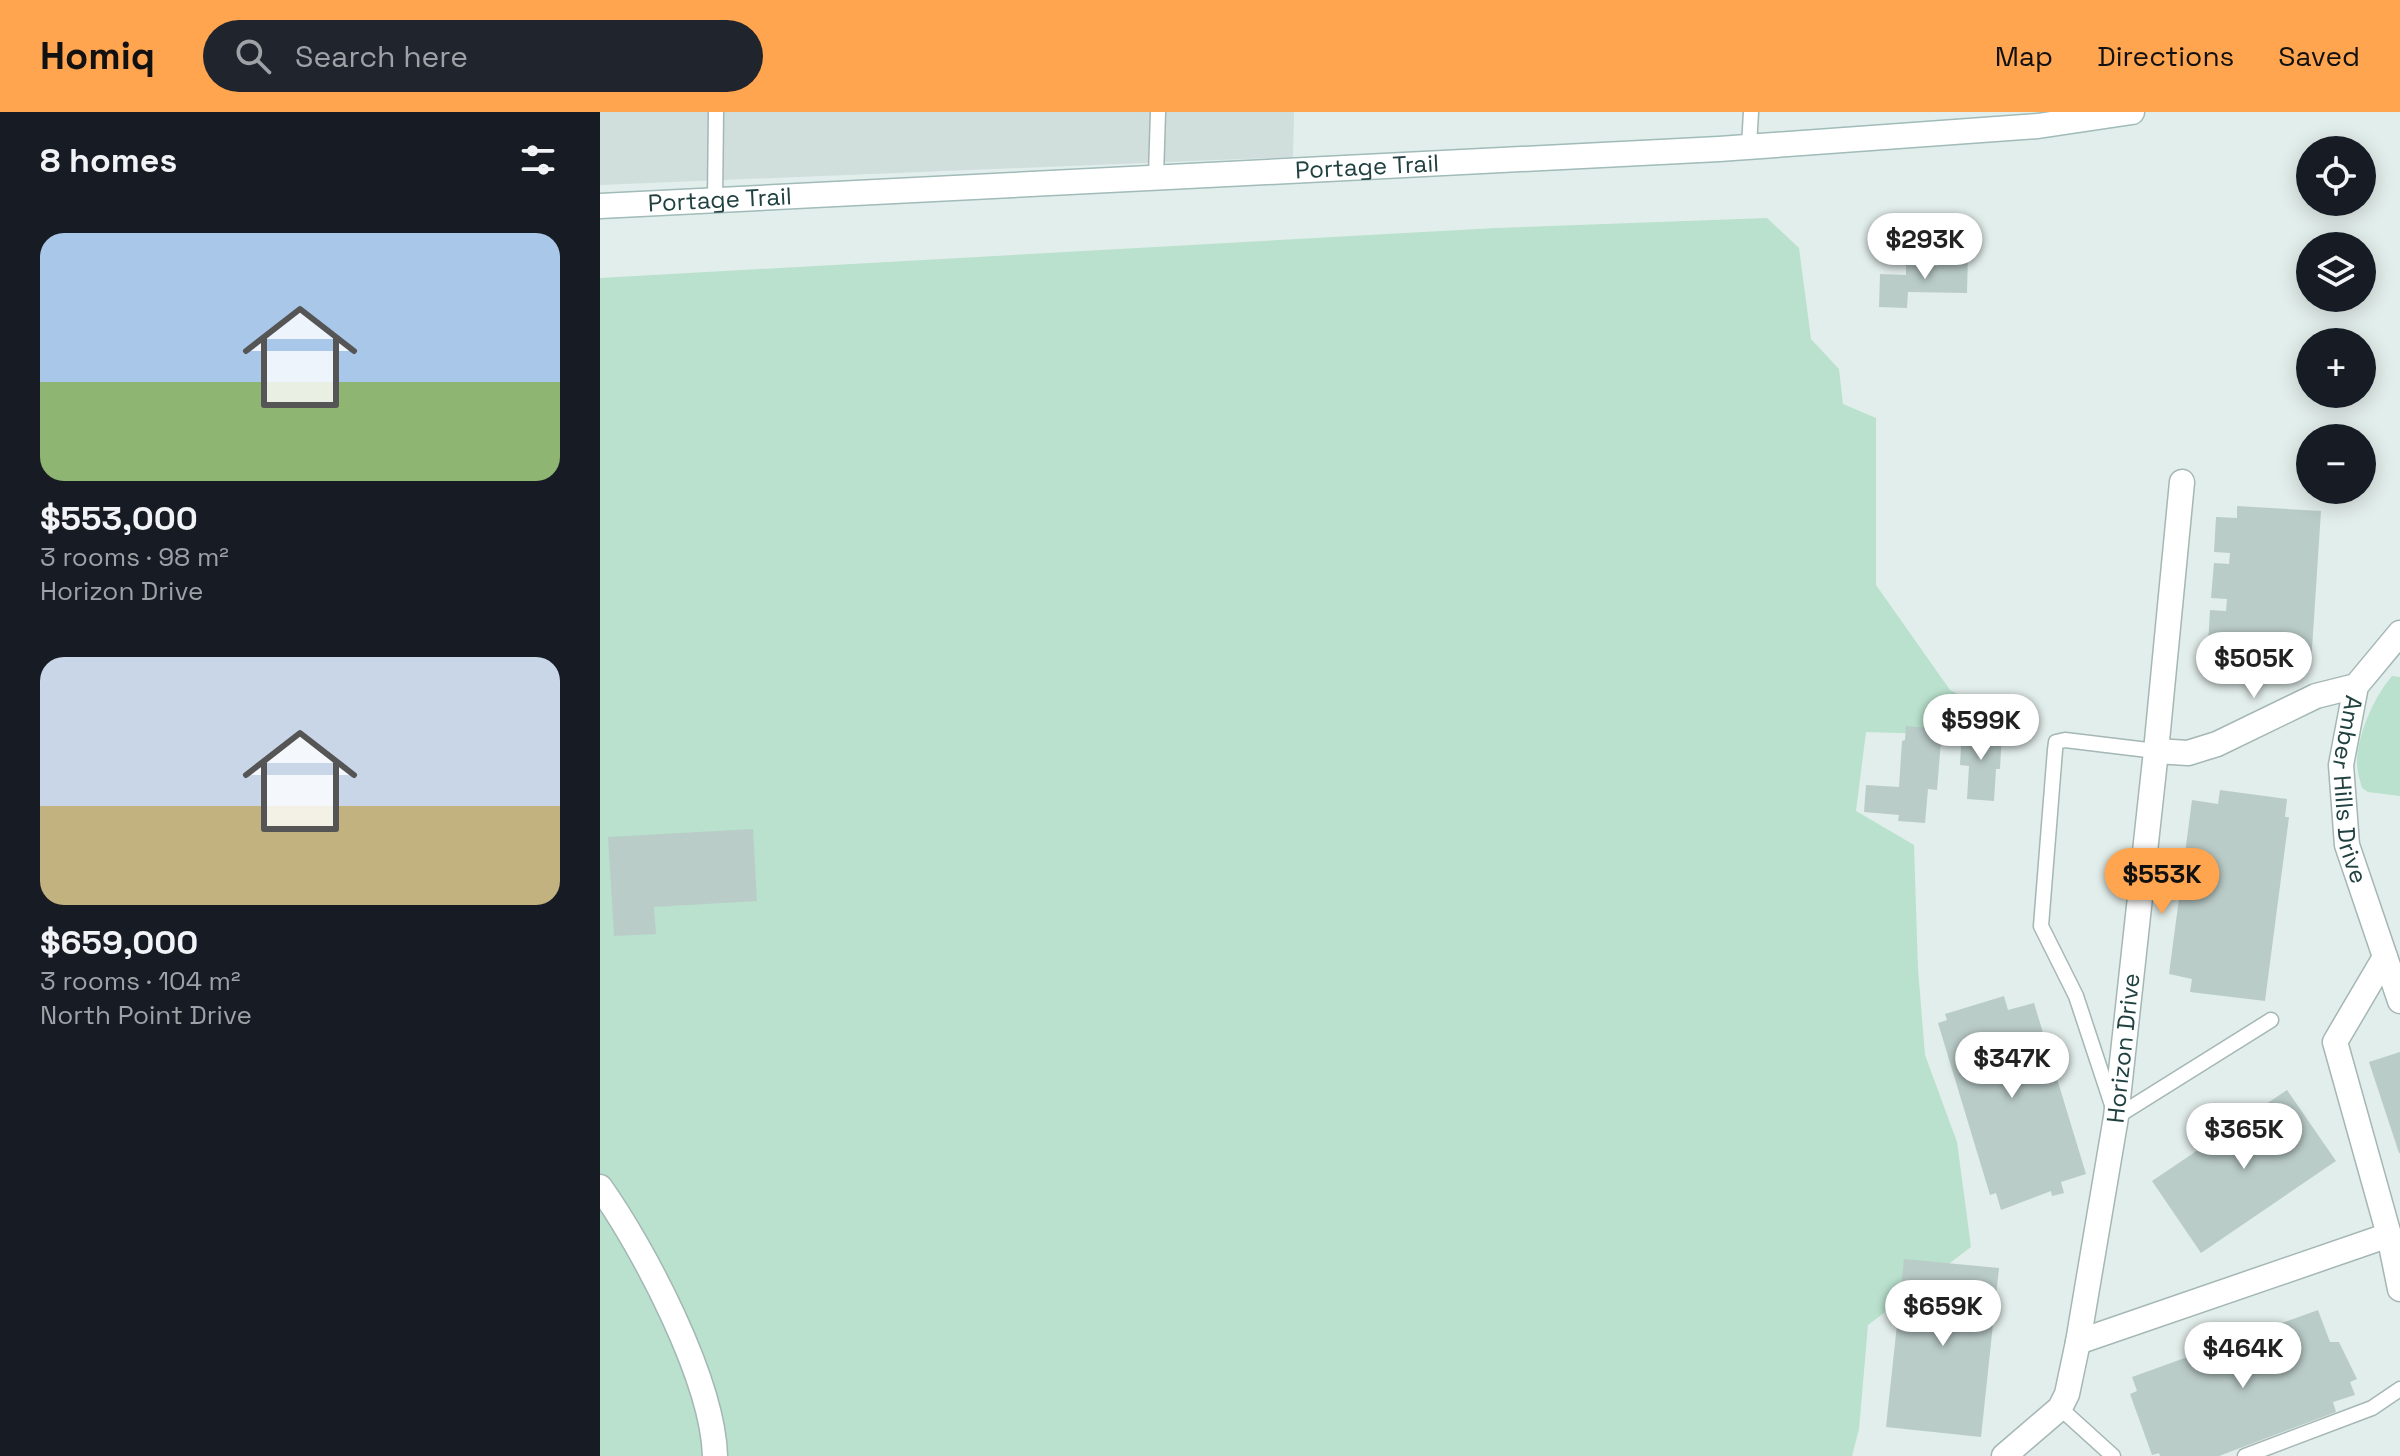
<!DOCTYPE html>
<meta charset="utf-8">
<style>
body{margin:0;font-family:"Space Grotesk",sans-serif;background:#20242c;color:#f1f3f6;height:100vh;display:flex;flex-direction:column;font-size:30px;white-space:nowrap}
*{box-sizing:border-box;margin:0}
p{font-size:26px;color:#9ea1a6}
.icon{flex:none;width:44px;height:44px;fill:none;stroke:currentColor;stroke-width:2;stroke-linecap:round;stroke-linejoin:round}
.map{position:relative;flex:1;overflow:hidden}
.panel{display:flex;flex-direction:column;background:#171b24;width:600px}
.panel>*{flex:none}
.buttons{position:absolute;left:1696px;top:24px;display:grid;gap:16px}
.buttons a{display:grid;place-items:center;width:80px;height:80px;border-radius:50%;background:#171b24;box-shadow:0 4px 20px #0003;font-size:40px}
.price{position:absolute;translate:-50% -68px;padding:0 18px;border-radius:28px;background:#fff;color:#222;font-size:26px;line-height:52px;filter:drop-shadow(0 2px 4px #0008)}
.price::after{content:'';position:absolute;left:50%;top:48px;width:24px;height:18px;margin-left:-12px;background:inherit;clip-path:polygon(0 0,100% 0,50% 100%)}
.price.on{background:#ffa44f;color:#111}
ul{padding:0;list-style:none}
li{display:grid;align-content:center;gap:16px;height:424px;padding:0 40px}
li span{display:grid;place-items:center;height:248px;border-radius:24px;color:#555}
li>.icon{margin-inline-start:auto}
span .icon{width:144px;height:144px;fill:#fffc;stroke-width:1}
li b{font-size:34px}
h2{display:flex;justify-content:space-between;align-items:center;height:96px;padding:0 40px;font-size:34px}
header{display:flex;align-items:center;gap:48px;box-sizing:border-box;height:112px;padding:0 40px;background:#ffa44f;color:#111}
header strong{font-size:38px}
nav{display:flex;gap:44px;margin-inline-start:auto;font-size:28px}
.search{width:560px;height:72px;background:#20242c;display:flex;align-items:center;gap:20px;box-sizing:border-box;padding:0 28px;border-radius:44px;color:#9ea1a6;font-size:30px}
main{display:flex;flex:1;min-height:0}
.map>svg:first-child{display:block}
</style>
<header>
<strong>Homiq</strong>
<div class="search"><svg class="icon" aria-label="search" viewBox="0 0 24 24"><circle cx="10" cy="10" r="6"/><path d="M15 15l6 6"/></svg>Search here</div>
<nav><a>Map</a><a>Directions</a><a>Saved</a></nav>
</header>
<main>
<section class="panel">
<h2>8 homes<svg class="icon" aria-label="filters" viewBox="0 0 24 24"><path d="M4 7h16M4 17h16"/><circle cx="9" cy="7" r="2"/><circle cx="15" cy="17" r="2"/></svg></h2>
<ul>
<li><span style="background:linear-gradient(#a9c7e8 60%,#8fb573 0)"><svg class="icon" aria-label="home" viewBox="0 0 24 24"><path d="M3 11l9-7 9 7M6 9v11h12V9"/></svg></span><div><b>$553,000</b><p>3 rooms · 98 m²</p><p>Horizon Drive</p></div></li>
<li><span style="background:linear-gradient(#c9d6e8 60%,#c2b280 0)"><svg class="icon" aria-label="home" viewBox="0 0 24 24"><path d="M3 11l9-7 9 7M6 9v11h12V9"/></svg></span><div><b>$659,000</b><p>3 rooms · 104 m²</p><p>North Point Drive</p></div></li>
</ul>
</section>
<div class="map">
<svg width="1800" height="1344" viewBox="0 0 1800 1344">
<rect width="100%" height="100%" fill="#e2eeeb"/>
<path fill="#d0dedc" d="M0,0H694L693,45L0,73Z"/>
<g fill="#b9e1cd">
<path d="M1167,106L1199,136L1211,227L1239,257L1243,292L1276,306V473L1350,578L1364,585L1358,623L1266,620L1256,699L1314,733L1318,857L1325,943L1357,1030L1371,1135L1268,1213L1259,1317L1252,1344H0V166L896,116Z"/>
<path d="M1792,564L1800,565V684L1768,680L1762,676C1760,668 1757,659 1757,651C1757,623 1774,585 1792,564Z"/>
</g>
<g fill="#baccc8">
<path d="M1339,142L1368,143L1367,181L1308,180L1307,196L1279,195L1280,162L1306,163V153L1338,154Z"/>
<path d="M1637,394L1721,399L1711,552L1630,547V540L1625,539V535L1608,533L1610,498L1626,499L1627,487L1611,486L1614,451L1629,452L1630,441L1614,440L1616,405L1637,406Z"/>
<path d="M1306,614L1342,617L1337,678L1328,677L1325,711L1298,709L1299,703L1264,700L1266,673L1299,675L1302,629L1305,628Z"/>
<path d="M1362,617L1402,619L1400,657H1396L1394,689L1367,687L1369,654L1360,653Z"/>
<path d="M1620,678L1687,687L1685,705H1689L1665,889L1590,880L1592,867L1569,862L1592,688L1618,692Z"/>
<path d="M153,717L157,789L54,795L56,822L14,824L8,725Z"/>
<path d="M1404,884L1408,898L1434,891L1486,1062L1461,1070L1464,1081L1452,1084L1451,1079L1401,1098L1396,1081L1390,1083L1338,911L1347,908L1345,902Z"/>
<path d="M1800,940V1041H1799L1769,950Z"/>
<path d="M1687,978L1736,1049L1601,1141L1552,1069Z"/>
<path d="M1304,1147L1399,1156L1381,1325L1286,1315Z"/>
<path d="M1718,1198L1730,1230H1739L1757,1267L1750,1270L1755,1283L1733,1290L1736,1300L1619,1344H1560L1559,1341L1552,1343L1530,1282L1537,1279L1532,1265Z"/>
</g>
<g fill="none" stroke-linecap="round" stroke-linejoin="round">
<g stroke="#a4b7b4" stroke-width="17">
<g id="lane">
<path d="M1149,34L1151,0"/>
<path d="M556,64L558,0"/>
<path d="M115,88L116,0"/>
<path d="M1556,639L1465,628L1456,630L1455,638L1441,814L1476,884L1516,1005L1671,908"/>
<path d="M1460,1296L1513,1344"/>
<path d="M1645,1344L1772,1296L1800,1277"/>
</g>
</g>
<g stroke="#a4b7b4" stroke-width="27">
<g id="street">
<path id="s1" d="M1800,521L1756,574L1741,653L1747,733L1800,889"/>
<path d="M1556,639L1588,641L1617,632L1716,584L1756,574"/>
<path d="M1785,845L1735,930L1789,1123L1800,1177"/>
<path d="M0,1075C44,1137 113,1268 115,1344"/>
<path d="M1478,1230L1789,1123"/>
<path id="s2" d="M1404,1344L1460,1296L1467,1282L1478,1230L1516,1005L1556,639L1582,370"/>
</g>
</g>
<g stroke="#a0bbb8" stroke-width="27">
<g id="secondary">
<path id="s3" d="M0,94L1119,37L1438,14L1532,0"/>
</g>
</g>
<use href="#lane" stroke="#fff" stroke-width="14"/>
<use href="#street" stroke="#fff" stroke-width="24"/>
<use href="#secondary" stroke="#fff" stroke-width="24"/>
</g>
<g text-anchor="middle" stroke-width="6" stroke-linejoin="round" paint-order="stroke">
<g font-size="24" fill="#204140" stroke="#f3faf8">
<text dy="8" stroke="none"><textPath href="#s3" startOffset="768">Portage Trail</textPath></text>
<text dy="8" stroke="none"><textPath href="#s3" startOffset="120">Portage Trail</textPath></text>
<text dy="8" stroke="none"><textPath href="#s1" startOffset="174">Amber Hills Drive</textPath></text>
<text dy="8" stroke="none"><textPath href="#s2" startOffset="440">Horizon Drive</textPath></text>
</g>
</g>
</svg>
<div class="buttons">
<a><svg class="icon" aria-label="locate" viewBox="0 0 24 24"><circle cx="12" cy="12" r="6"/><path d="M12 2v4M12 18v4M2 12h4M18 12h4"/></svg></a>
<a><svg class="icon" aria-label="layers" viewBox="0 0 24 24"><path d="M12 4l9 5-9 5-9-5zM3 14l9 5 9-5"/></svg></a>
<a>+</a>
<a>−</a>
</div>
<b class="price" style="left:1325px;top:169px">$293K</b>
<b class="price" style="left:1654px;top:588px">$505K</b>
<b class="price" style="left:1381px;top:650px">$599K</b>
<b class="price on" style="left:1562px;top:804px">$553K</b>
<b class="price" style="left:1412px;top:988px">$347K</b>
<b class="price" style="left:1644px;top:1059px">$365K</b>
<b class="price" style="left:1343px;top:1236px">$659K</b>
<b class="price" style="left:1643px;top:1278px">$464K</b>
</div>
</main>
